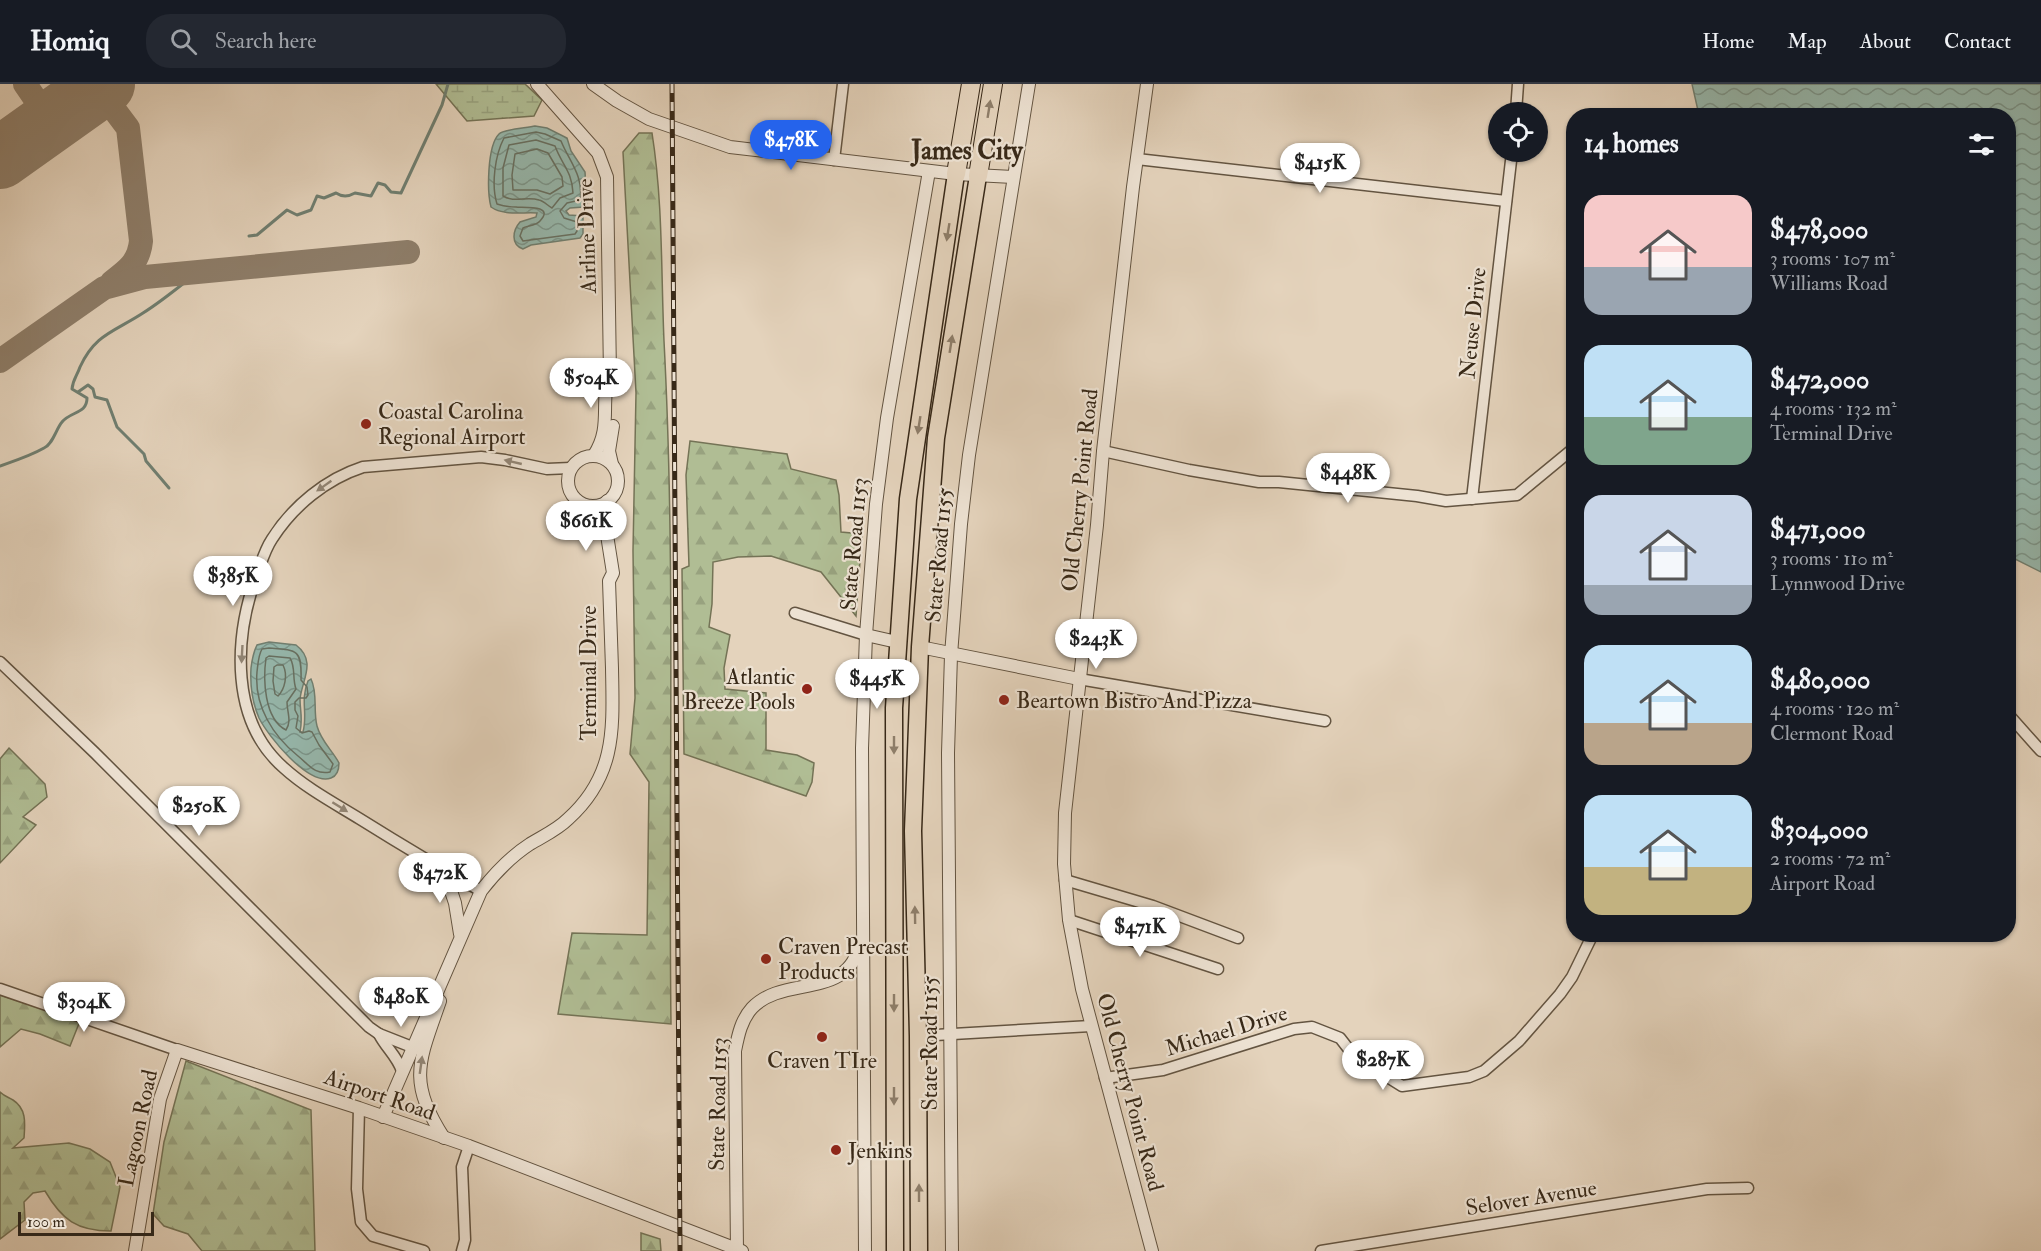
<!DOCTYPE html>
<meta charset="utf-8">
<style>
body{margin:0;font-family:"IM FELL Double Pica",serif;background:#242831;color:#f1f3f6;height:100vh;display:flex;flex-direction:column;font-size:22px;white-space:nowrap}
*{box-sizing:border-box;margin:0}
p{font-size:20px;color:#9ea1a6}
.icon{flex:none;width:33px;height:33px;fill:none;stroke:currentColor;stroke-width:2;stroke-linecap:round;stroke-linejoin:round}
.map{position:relative;flex:1;overflow:hidden}
.sheet{position:absolute;left:1566px;top:24px;width:450px;height:834px;display:flex;flex-direction:column;background:#171b24;border-radius:24px;box-shadow:0 2px 4px #0004}
.sheet>*{flex:none}
.fabs{position:absolute;left:1488px;top:18px;display:grid;gap:12px}
.fabs a{display:grid;place-items:center;width:60px;height:60px;border-radius:50%;background:#171b24;box-shadow:0 2px 4px #0004;font-size:30px}
.scale{position:absolute;left:18px;bottom:15px;width:136px;box-sizing:border-box;padding-left:6px;border:3px solid #382918;border-top:0;font-size:16px;line-height:21px;white-space:nowrap;color:#382918;-webkit-text-stroke:4px #ede2d3;paint-order:stroke}
.price{position:absolute;translate:-50% -51px;padding:0 14px;border-radius:21px;background:#fff;color:#222;font-size:20px;line-height:39px;filter:drop-shadow(0 2px 3px #0008)}
.price::after{content:'';position:absolute;left:50%;top:36px;width:18px;height:14px;margin-left:-9px;background:inherit;clip-path:polygon(0 0,100% 0,50% 100%)}
.price.on{background:#2563eb;color:#fff}
ul{padding:0;list-style:none}
li{display:flex;align-items:center;gap:18px;height:150px;padding:0 18px}
li span{display:grid;place-items:center;flex:none;width:168px;height:120px;border-radius:18px;color:#555}
li>.icon{margin-inline-start:auto}
span .icon{width:72px;height:72px;fill:#fffc;stroke-width:1}
li b{font-size:26px}
h2{display:flex;justify-content:space-between;align-items:center;height:72px;padding:0 18px;font-size:26px}
header{display:flex;align-items:center;gap:36px;box-sizing:border-box;height:84px;padding:0 30px;background:#171b24;border-bottom:2px solid #363941}
header strong{font-size:28px}
nav{display:flex;gap:33px;margin-inline-start:auto;font-size:21px}
.search{width:420px;height:54px;background:#242831;display:flex;align-items:center;gap:15px;box-sizing:border-box;padding:0 21px;border-radius:24px;color:#9ea1a6;font-size:22px}
.map>svg:first-child{display:block}
</style>
<header>
<strong>Homiq</strong>
<div class="search"><svg class="icon" aria-label="search" viewBox="0 0 24 24"><circle cx="10" cy="10" r="6"/><path d="M15 15l6 6"/></svg>Search here</div>
<nav><a>Home</a><a>Map</a><a>About</a><a>Contact</a></nav>
</header>
<div class="map">
<svg width="2041" height="1167" viewBox="0 0 2041 1167">
<defs>
<pattern id="forest-firs" width="22" height="20" patternUnits="userSpaceOnUse" patternTransform="scale(1.5)"><rect width="22" height="20" fill="#b0bd94"/><path d="M5 1l3.5 6h-7zM16 11l3.5 6h-7z" fill="#98a27f"/></pattern>
<pattern id="wetland-marsh" width="20" height="14" patternUnits="userSpaceOnUse" patternTransform="scale(1.5)"><rect width="20" height="14" fill="#b0bd94"/><path d="M1 5h8M5 5V1M11 12h8M15 12V8" fill="none" stroke="#98a27f"/></pattern>
<pattern id="water-waves" width="16" height="10" patternUnits="userSpaceOnUse" patternTransform="scale(1.5)"><rect width="16" height="10" fill="#96b8ad"/><path d="M0 5q4-4 8 0t8 0" fill="none" stroke="#7b968c"/></pattern>
</defs>
<rect width="100%" height="100%" fill="#e4d3bc"/>
<filter id="stains"><feTurbulence type="fractalNoise" baseFrequency=".00333" numOctaves="4"/><feColorMatrix values="0 0 0 0 .2 0 0 0 0 .09 0 0 0 0 .02 0 0 0 .5 -.17"/></filter>
<radialGradient id="worn" r=".72"><stop offset=".6" stop-color="#630" stop-opacity="0"/><stop offset="1" stop-color="#630" stop-opacity=".3"/></radialGradient>
<g fill="url(#forest-firs)" stroke="#747356" stroke-width="1.5">
<path d="M639,49H652C663,118 661,188 664,257C676,485 668,713 671,940L558,930L572,849L647,851L649,698L630,670L635,614L633,467L636,309L623,68Z"/>
<path d="M690,357L787,370L791,385L836,396L839,411L841,448L862,450L856,532L821,488L771,472L738,473L713,478L712,520L709,543L730,551L724,584L725,605L766,609V666L797,671L814,679L812,698L806,712L684,670L682,485L689,482L686,391Z"/>
<path d="M9,664L45,700L47,713L23,733L36,741L0,779V675Z"/>
<path d="M0,911L80,937L70,962L40,950L21,945L0,963Z"/>
<path d="M186,977L311,1026L315,1167H202L188,1150L164,1142L153,1130L164,1058Z"/>
<path d="M0,1008C4,1012 8,1013 13,1016C27,1025 25,1040 24,1054L13,1064L69,1059L90,1065L110,1078L120,1103L111,1147C77,1147 62,1136 45,1107L33,1109L24,1118L25,1136L0,1155Z"/>
<path d="M641,1149L660,1155L661,1167H641Z"/>
</g>
<path fill="url(#wetland-marsh)" stroke="#747356" stroke-width="1.5" d="M436,0H525L542,16L534,32L467,37Z"/>
<g fill="url(#water-waves)" stroke="#707f71" stroke-width="1.5">
<path d="M1692,0H2041V488L2009,472L2008,32L1699,31Z"/>
<path d="M535,42L547,44L567,54L571,67L585,88L587,120L584,123L570,124L566,127L569,131L583,132V150L580,154L531,161L523,165C510,160 513,146 520,138L536,133L537,129C522,128 504,132 491,123C487,108 487,62 499,50C504,45 527,44 535,42Z"/>
<path d="M269,558L296,561C317,577 302,596 300,615C300,627 303,634 300,648H303C308,629 300,617 308,597L311,595C318,609 313,627 317,642C321,657 332,666 339,679C339,685 337,692 331,694C308,702 268,652 259,634C252,618 250,601 251,584C252,576 253,569 257,561Z"/>
</g>
<g fill="none" stroke-linecap="round" stroke-linejoin="round">
<g stroke="#677062" stroke-width="1.5">
<path d="M536,48L545,50L561,57C569,77 584,92 580,116L567,119L560,127L564,134L577,138V147L575,150L523,157L520,152L523,144C528,141 536,142 540,137C556,120 521,124 516,123C509,123 503,122 497,120C491,101 495,71 504,54Z"/>
<path d="M536,56L555,62C562,81 572,87 573,109L560,114L552,124C548,122 544,117 539,116C527,112 514,119 503,112V84L509,61Z"/>
<path d="M537,65L548,69L562,93L563,102L550,110L537,106H513L512,91L515,70Z"/>
<path d="M269,564C297,566 302,565 301,596L307,603L308,611L306,614H299L295,618V626L298,632L296,644L302,649L309,647L312,648L319,661L333,680L330,688C315,691 309,681 298,672C273,652 254,622 257,588C258,580 258,572 262,565Z"/>
<path d="M269,572L290,574C296,584 292,594 296,605L287,618C287,628 292,637 286,646C264,635 263,595 266,574Z"/>
<path d="M277,581H283C288,591 285,605 278,612L275,610L273,597L274,583Z"/>
</g>
<g stroke="#707f71" stroke-width="3">
<path d="M249,152L257,151L287,126L297,131L311,126L317,112L324,114L336,109C342,113 348,113 355,109L371,112L378,99L385,101L391,108L401,109L442,21L448,0"/>
<path d="M78,308L88,301L93,305L95,313L107,316L117,343L144,370L146,377L169,404"/>
<path d="M0,382C14,377 30,372 44,364C53,360 56,345 62,338C71,327 87,330 87,314L72,305C73,295 77,292 80,283C95,250 114,248 143,229C159,219 174,207 189,195"/>
</g>
<g stroke="#8e7e6a" stroke-width="24">
<path d="M25,0L51,38"/>
<path d="M98,4L128,44L141,157C139,178 128,186 112,198"/>
<path d="M0,277L104,204L145,193L408,168"/>
</g>
<path stroke="#8e7e6a" stroke-width="62" d="M0,74L104,0"/>
<g stroke="#635441" stroke-width="13">
<g id="minor">
<path d="M1516,28L1518,0"/>
<path d="M1137,75L1506,117"/>
<path d="M834,76L843,0"/>
<path d="M1103,367L1189,386L1259,398H1279L1417,412L1446,417L1517,411L1574,364"/>
<path d="M1472,415L1512,68"/>
<path d="M795,529L866,551"/>
<path d="M0,578L95,669L369,943L379,950L412,963"/>
<path d="M1079,595L1325,637"/>
<path d="M2008,630L2041,667"/>
<path d="M1065,796L1153,822L1238,854"/>
<path d="M481,807C440,784 400,760 360,735C334,719 306,704 284,684C230,637 234,555 256,493C261,480 264,467 272,455C293,422 326,395 363,383L481,373L505,376L547,385L571,384"/>
<path d="M1069,836L1218,885"/>
<path d="M0,905L177,966"/>
<path d="M379,950C386,964 397,972 402,987"/>
<path d="M918,952L1091,942"/>
<path d="M1105,994L1163,986L1294,945L1312,943L1340,954L1354,972L1402,1002L1469,993L1484,987L1519,957L1560,910L1572,893L1593,850"/>
<path d="M359,1024L357,1105L361,1138L373,1152L424,1167"/>
<path d="M462,1167L465,1156L462,1083L469,1062"/>
<path d="M1321,1167L1707,1105L1748,1104"/>
</g>
</g>
<g stroke="#635441" stroke-width="14">
<g id="tertiary">
<path d="M537,0L598,69L607,93L610,291C599,318 613,342 594,371"/>
<path d="M593,0L617,17L649,35L730,63L956,90L1013,93"/>
<path d="M1147,0L1133,103L1103,367L1097,441L1065,729L1064,780L1069,836L1082,905L1152,1167"/>
<circle cx="593" cy="397" r="25"/>
<path d="M612,380L609,367L613,342"/>
<path d="M866,551L897,558"/>
<path d="M920,563L1079,595"/>
<path d="M436,782L450,804L455,819L460,850"/>
<path d="M440,917C419,978 407,996 444,1054"/>
<path d="M383,1033L481,807C495,789 510,773 530,760C543,752 557,746 568,735C617,691 613,643 612,584C611,555 610,526 609,497L613,489L604,432L607,417"/>
<path d="M135,1167L160,1015L177,966L359,1024L469,1062L742,1167"/>
<path d="M737,1167L735,967C738,952 741,936 752,924C784,890 850,917 860,858"/>
<path d="M865,1167L862,664L866,551L876,420L887,334L929,87"/>
<path d="M952,1167L948,669L951,571L961,440L969,371L1029,0"/>
</g>
</g>
<g stroke="#382918" stroke-width="19">
<g id="trunk">
<path d="M895,1167L894,624L908,415L956,90"/>
<path d="M919,1167L918,952L913,747L920,563L936,354L978,92"/>
</g>
</g>
<g stroke="#382918" stroke-width="20">
<g id="motorway">
<path d="M956,90L971,0"/>
<path d="M978,92L993,0"/>
</g>
</g>
<use href="#minor" stroke="#ede2d3" stroke-width="10"/>
<use href="#tertiary" stroke="#ede2d3" stroke-width="12"/>
<use href="#trunk" stroke="#e4d3bc" stroke-width="16"/>
<use href="#motorway" stroke="#e4d3bc" stroke-width="18"/>
<g stroke="#382918" stroke-width="5">
<path id="rail" d="M672,0L680,1167"/>
</g>
<use href="#rail" stroke="#ede2d3" stroke-width="3" stroke-dasharray="9" stroke-linecap="butt"/>
</g>
<defs><path id="oneway-solid" d="M-6-.8H1V-3.2L6.5 0L1 3.2V.8H-6Z" transform="scale(1.5)"/></defs>
<g fill="#8e7e6a">
<use href="#oneway-solid" transform="translate(989 25) rotate(-81)"/>
<use href="#oneway-solid" transform="translate(948 148) rotate(99)"/>
<use href="#oneway-solid" transform="translate(951 260) rotate(-81)"/>
<use href="#oneway-solid" transform="translate(919 341) rotate(99)"/>
<use href="#oneway-solid" transform="translate(894 661) rotate(90)"/>
<use href="#oneway-solid" transform="translate(915 831) rotate(-91)"/>
<use href="#oneway-solid" transform="translate(894 919) rotate(90)"/>
<use href="#oneway-solid" transform="translate(894 1012) rotate(90)"/>
<use href="#oneway-solid" transform="translate(919 1109) rotate(-90)"/>
</g>
<g fill="#928676">
<use href="#oneway-solid" transform="translate(513 378) rotate(-167)"/>
<use href="#oneway-solid" transform="translate(324 402) rotate(145)"/>
<use href="#oneway-solid" transform="translate(242 570) rotate(93)"/>
<use href="#oneway-solid" transform="translate(340 723) rotate(32)"/>
<use href="#oneway-solid" transform="translate(421 981) rotate(-82)"/>
</g>
<g fill="#8f2418" stroke="#ede2d3" stroke-width="2">
<circle cx="366" cy="340" r="6"/>
<circle cx="807" cy="605" r="6"/>
<circle cx="1004" cy="616" r="6"/>
<circle cx="766" cy="875" r="6"/>
<circle cx="822" cy="953" r="6"/>
<circle cx="836" cy="1066" r="6"/>
</g>
<g text-anchor="middle" stroke-width="4.5" stroke-linejoin="round" paint-order="stroke">
<g font-size="22" fill="#382918" stroke="#ede2d3">
<text transform="translate(586 152) rotate(-92)" y="8">Airline Drive</text>
<text transform="translate(1472 239) rotate(-84)" y="8">Neuse Drive</text>
<text transform="translate(1079 406) rotate(-84)" y="8">Old Cherry Point Road</text>
<text transform="translate(853 460) rotate(-85)" y="8">State Road 1153</text>
<text transform="translate(938 471) rotate(-85)" y="8">State Road 1155</text>
<text transform="translate(588 589) rotate(-90)" y="8">Terminal Drive</text>
<text transform="translate(1226 946) rotate(-17)" y="8">Michael Drive</text>
<text transform="translate(929 959) rotate(-90)" y="8">State Road 1155</text>
<text transform="translate(1131 1008) rotate(75)" y="8">Old Cherry Point Road</text>
<text transform="translate(380 1010) rotate(19)" y="8">Airport Road</text>
<text transform="translate(717 1020) rotate(-89)" y="8">State Road 1153</text>
<text transform="translate(137 1044) rotate(-78)" y="8">Lagoon Road</text>
<text transform="translate(1531 1113) rotate(-9)" y="8">Selover Avenue</text>
</g>
<g font-size="22" fill="#382918" stroke="#ede2d3" text-anchor="start">
<text x="378" y="335">Coastal Carolina<tspan x="378" dy="25">Regional Airport</tspan></text>
<text x="795" y="600" text-anchor="end">Atlantic<tspan x="795" dy="25">Breeze Pools</tspan></text>
<text x="1016" y="624">Beartown Bistro And Pizza</text>
<text x="778" y="870">Craven Precast<tspan x="778" dy="25">Products</tspan></text>
<text x="822" y="984" text-anchor="middle">Craven TIre</text>
<text x="848" y="1074">Jenkins</text>
</g>
<g font-size="26" font-weight="bold" fill="#382918" stroke="#ede2d3">
<text x="967" y="75">James City</text>
</g>
</g>
<rect width="100%" height="100%" filter="url(#stains)"/>
<rect width="100%" height="100%" fill="url(#worn)"/>
</svg>
<div class="fabs">
<a><svg class="icon" aria-label="locate" viewBox="0 0 24 24"><circle cx="12" cy="12" r="6"/><path d="M12 2v4M12 18v4M2 12h4M18 12h4"/></svg></a>
</div>
<div class="scale">100 m</div>
<b class="price on" style="left:791px;top:87px">$478K</b>
<b class="price" style="left:1320px;top:110px">$415K</b>
<b class="price" style="left:591px;top:325px">$504K</b>
<b class="price" style="left:1348px;top:420px">$448K</b>
<b class="price" style="left:586px;top:468px">$661K</b>
<b class="price" style="left:233px;top:523px">$385K</b>
<b class="price" style="left:1096px;top:586px">$243K</b>
<b class="price" style="left:877px;top:626px">$445K</b>
<b class="price" style="left:199px;top:753px">$250K</b>
<b class="price" style="left:440px;top:820px">$472K</b>
<b class="price" style="left:1140px;top:874px">$471K</b>
<b class="price" style="left:401px;top:944px">$480K</b>
<b class="price" style="left:84px;top:949px">$304K</b>
<b class="price" style="left:1383px;top:1007px">$287K</b>
<section class="sheet">
<h2>14 homes<svg class="icon" aria-label="filters" viewBox="0 0 24 24"><path d="M4 7h16M4 17h16"/><circle cx="9" cy="7" r="2"/><circle cx="15" cy="17" r="2"/></svg></h2>
<ul>
<li><span style="background:linear-gradient(#f6c9c9 60%,#9aa5b1 0)"><svg class="icon" aria-label="home" viewBox="0 0 24 24"><path d="M3 11l9-7 9 7M6 9v11h12V9"/></svg></span><div><b>$478,000</b><p>3 rooms · 107 m²</p><p>Williams Road</p></div></li>
<li><span style="background:linear-gradient(#bfe0f5 60%,#7fa58c 0)"><svg class="icon" aria-label="home" viewBox="0 0 24 24"><path d="M3 11l9-7 9 7M6 9v11h12V9"/></svg></span><div><b>$472,000</b><p>4 rooms · 132 m²</p><p>Terminal Drive</p></div></li>
<li><span style="background:linear-gradient(#c9d6e8 75%,#9aa5b1 0)"><svg class="icon" aria-label="home" viewBox="0 0 24 24"><path d="M3 11l9-7 9 7M6 9v11h12V9"/></svg></span><div><b>$471,000</b><p>3 rooms · 110 m²</p><p>Lynnwood Drive</p></div></li>
<li><span style="background:linear-gradient(#bfe0f5 65%,#b9a48a 0)"><svg class="icon" aria-label="home" viewBox="0 0 24 24"><path d="M3 11l9-7 9 7M6 9v11h12V9"/></svg></span><div><b>$480,000</b><p>4 rooms · 120 m²</p><p>Clermont Road</p></div></li>
<li><span style="background:linear-gradient(#bfe0f5 60%,#c2b280 0)"><svg class="icon" aria-label="home" viewBox="0 0 24 24"><path d="M3 11l9-7 9 7M6 9v11h12V9"/></svg></span><div><b>$304,000</b><p>2 rooms · 72 m²</p><p>Airport Road</p></div></li>
</ul>
</section>
</div>
